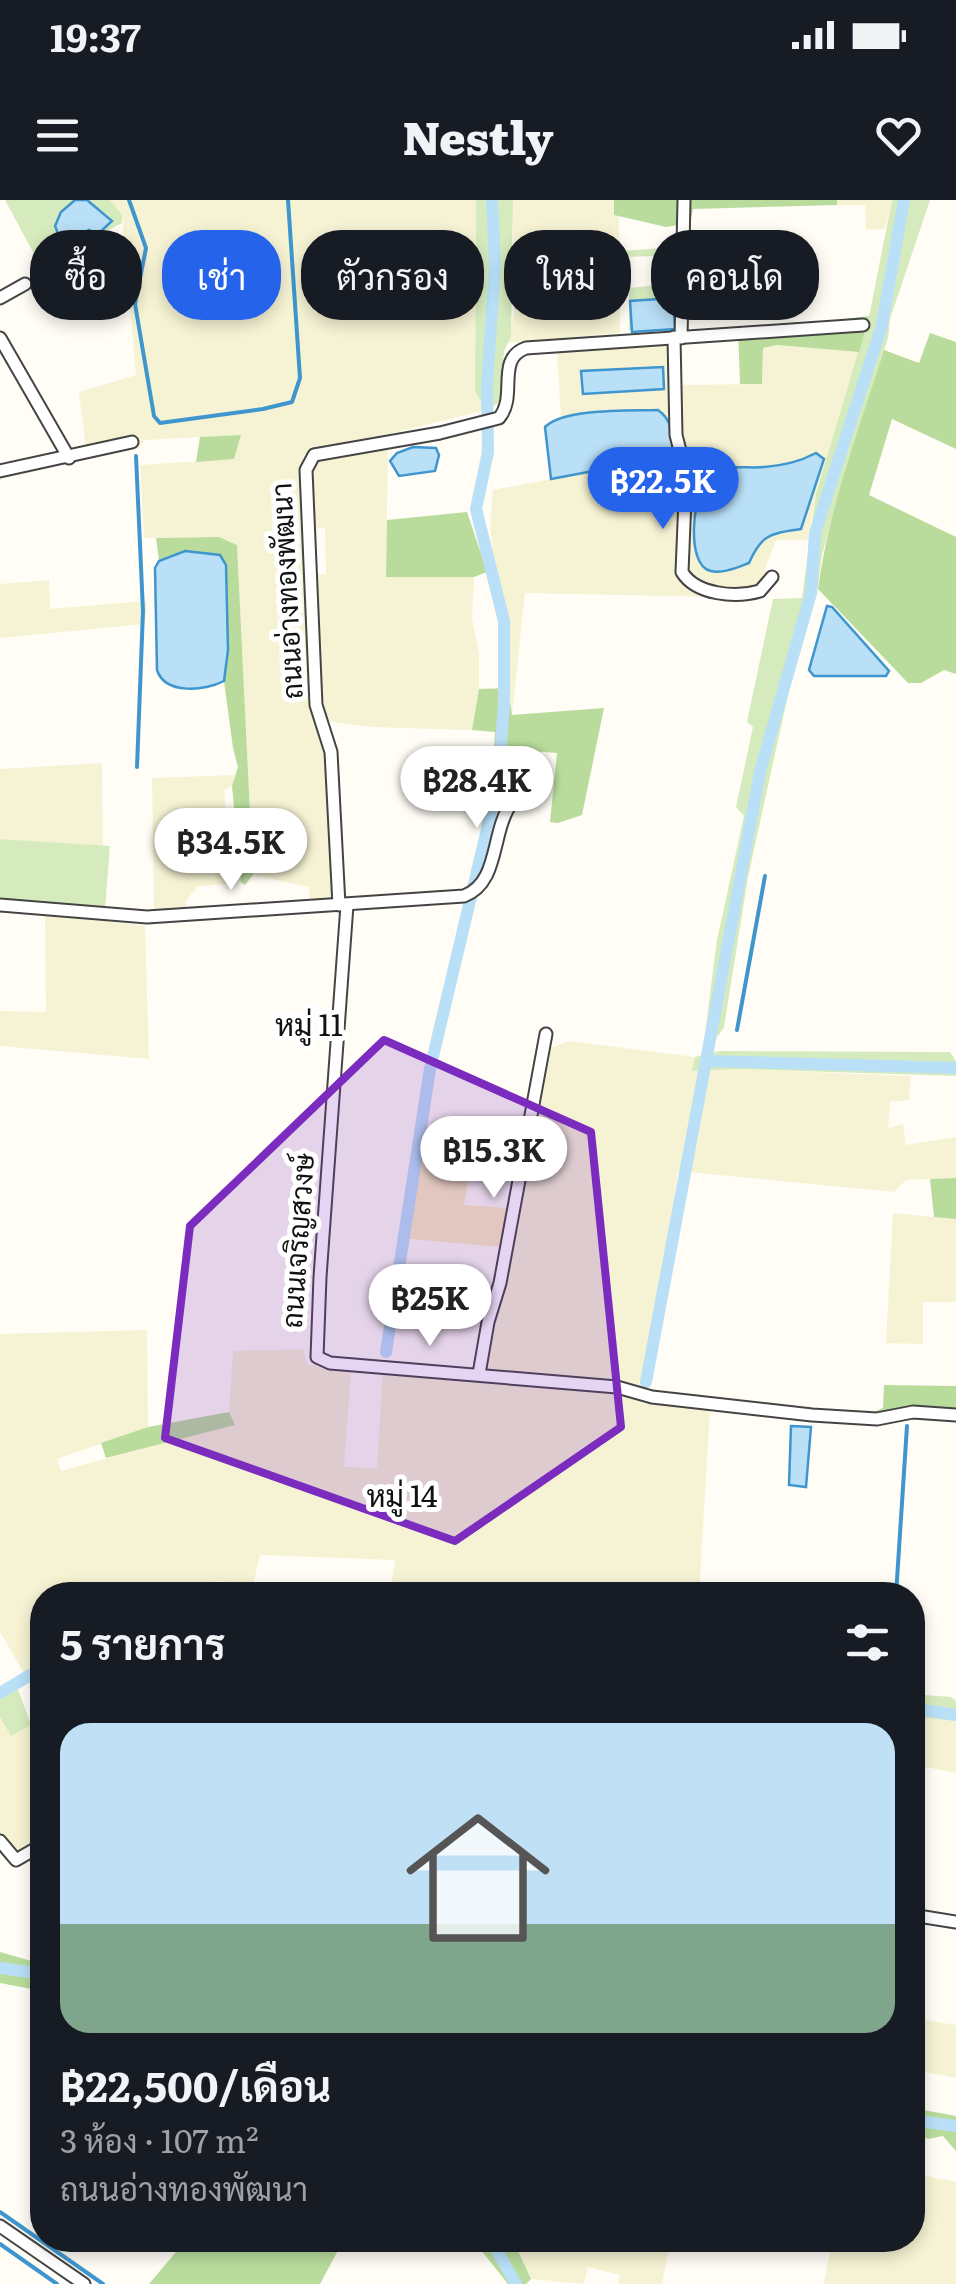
<!DOCTYPE html>
<html lang="th">
<meta charset="utf-8">
<style>
body{margin:0;font-family:Literata,Sarabun,serif;background:#242831;color:#f1f3f6;height:100vh;display:flex;flex-direction:column;font-size:38px;white-space:nowrap}
*{box-sizing:border-box;margin:0}
p{font-size:32px;color:#9ea1a6}
.icon{flex:none;width:55px;height:55px;fill:none;stroke:currentColor;stroke-width:2;stroke-linecap:round;stroke-linejoin:round}
.map{position:relative;flex:1;overflow:hidden}
.sheet{position:absolute;left:30px;top:1382px;width:895px;height:670px;display:flex;flex-direction:column;background:#171b24;border-radius:40px;box-shadow:0 5px 15px #0003}
.sheet>*{flex:none}
.hud{position:absolute;left:30px;top:30px;width:898px;height:90px;display:flex;gap:20px}
.price{position:absolute;translate:-50% -85px;padding:0 22px;border-radius:35px;background:#fff;color:#222;font-size:32px;line-height:65px;filter:drop-shadow(0 2px 5px #0008)}
.price::after{content:'';position:absolute;left:50%;top:60px;width:30px;height:22px;margin-left:-15px;background:inherit;clip-path:polygon(0 0,100% 0,50% 100%)}
.price.on{background:#2563eb;color:#fff}
ul{padding:0;list-style:none}
li{display:grid;align-content:center;gap:20px;height:530px;padding:0 30px}
li+li{border-top:2px solid #363941}
li span{display:grid;place-items:center;height:310px;border-radius:30px;color:#555}
li>.icon{margin-inline-start:auto}
span .icon{width:180px;height:180px;fill:#fffc;stroke-width:1}
li b{font-size:42px}
h2{display:flex;justify-content:space-between;align-items:center;height:120px;padding:0 30px;font-size:42px}
.chip{padding:0 35px;border-radius:40px;background:#171b24;box-shadow:0 5px 15px #0003;font-size:35px;line-height:90px}
.chip.on{background:#2563eb;color:#fff}
.status{display:flex;justify-content:space-between;align-items:center;height:70px;padding:0 50px;background:#171b24;direction:ltr}
.status svg{height:28px;fill:currentColor}
header{display:flex;justify-content:space-between;align-items:center;height:130px;padding:0 30px;background:#171b24;font-size:45px;font-weight:800}
.map>svg:first-child{display:block}
</style>
<div class="status"><b>19:37</b><svg viewBox="0 0 49 12"><path d="M0 12V9h3v3zM5 12V6h3v6zM10 12V3h3v9zM15 12V0h3v12zM26 1h20v11H26zM47 4h2v5h-2z"/></svg></div>
<header><svg class="icon" aria-label="menu" viewBox="0 0 24 24"><path d="M4 6h16M4 12h16M4 18h16"/></svg>Nestly<svg class="icon" aria-label="heart" viewBox="0 0 24 24"><path d="M12 20l-8-8c-3-5 5-10 8-4 3-6 11-1 8 4z"/></svg></header>
<div class="map">
<svg width="956" height="2084" viewBox="0 0 956 2084">
<rect width="100%" height="100%" fill="#fffdf5"/>
<g fill="#f6f3d4">
<path d="M110,0H476L475,190L486,210L303,255L307,374H326L325,328H314L313,274L317,260L388,248L386,377H474L472,418L479,454V489L472,530L369,527L327,521L332,698L310,700L309,687L253,675L237,345L219,337L144,338L140,265L233,259L241,235L144,240L139,248L87,258L79,192L136,175L122,15Z"/>
<path d="M513,0H614V15L619,16L620,133L508,143L514,112Z"/>
<path d="M837,0H892L885,29L866,30L865,5H837Z"/>
<path d="M668,144L671,228L588,214L561,217L557,152Z"/>
<path d="M777,145L859,152L816,294L808,340H776L766,366L763,398L525,393L512,515L490,327L493,290L673,256L681,272L692,258L683,249L681,185L762,184L763,148Z"/>
<path d="M49,380L50,409L147,401L145,424L0,438V384Z"/>
<path d="M102,563L103,646L0,639V569Z"/>
<path d="M235,575L232,586L224,590L226,613L235,615L241,682L197,687L185,702L189,711L154,714L152,578Z"/>
<path d="M45,714L145,726L149,859L0,846V811L46,812Z"/>
<path d="M569,841L695,857L693,871L740,869L911,876L909,900L890,902L888,928L903,924L906,945L956,937V978L906,980L894,992L678,971L661,1090L642,1188L486,1170L552,847Z"/>
<path d="M893,1013L956,1019V1102H923V1144L886,1143Z"/>
<path d="M147,1130L148,1227L57,1259L61,1271L234,1224L229,1212L233,1151L303,1149L307,1164L351,1171L344,1267L377,1268L383,1170L614,1192L644,1204L710,1209L699,1395H390L395,1360L260,1355L253,1385L217,1381L181,1395H42V1461L24,1473L0,1432V1134Z"/>
<path d="M0,1517L11,1536L31,1525L42,1550V1639L23,1653H14L0,1634Z"/>
<path d="M924,1518L956,1521V1573L915,1565L913,1575V1522L921,1523Z"/>
<path d="M913,1818L956,1825V1878L913,1870Z"/>
<path d="M913,1973L956,1982V2084H824L832,2040H912Z"/>
<path d="M513,2040H670L662,2084H618L620,2075L588,2067L584,2084L531,2079Z"/>
</g>
<g fill="#d5ebbd">
<path d="M5,0H110L122,15V23L40,65Z"/>
<path d="M476,0H513L511,136L504,151L500,202L486,210L475,191Z"/>
<path d="M892,0H930L890,119L888,138L847,263L822,355L817,393L789,490L748,677L724,827L719,835L704,841L717,740L744,616L736,607L753,527L747,522L773,399L802,398L816,294L870,112Z"/>
<path d="M678,47L679,131L629,130V88L658,85L655,56L622,57L621,51Z"/>
<path d="M0,639L110,646L105,709L0,702Z"/>
<path d="M719,851L950,852L956,861V876L740,869L692,871L695,857Z"/>
<path d="M17,1487L31,1525L11,1536L0,1517V1500Z"/>
<path d="M912,1494L951,1497L956,1501V1521L924,1518L921,1523L913,1522Z"/>
</g>
<g fill="#b9dc9c">
<path d="M614,0H837V5L693,9L690,23L666,27L614,15Z"/>
<path d="M869,116L859,152L777,145L763,148L762,184H740L738,128L803,122L841,127L844,119Z"/>
<path d="M930,133L956,142V249L892,219L869,295L956,337V474L944,470L921,483H908L818,389C829,307 859,228 884,150L919,163Z"/>
<path d="M241,235L234,259L196,262L200,237Z"/>
<path d="M467,312L487,372L474,377H386L387,320Z"/>
<path d="M219,337L237,345L253,675L245,685L241,682L232,586L238,567L233,548L224,481L228,450L226,365L220,355C198,350 179,353 159,361L156,338Z"/>
<path d="M508,488L512,515L604,508L582,615L558,623L550,622L557,553L494,548L495,532L472,530L479,489Z"/>
<path d="M956,978V1019L934,1017L930,979Z"/>
<path d="M884,1185L956,1186V1213L878,1217L868,1214L883,1208Z"/>
<path d="M229,1212L235,1225L106,1258L101,1243L148,1227Z"/>
<path d="M0,1752L42,1764V1791L0,1783Z"/>
<path d="M913,1908L956,1916V1951L943,1936L928,1939L913,1931Z"/>
<path d="M186,2040H338L342,2043L320,2084H149Z"/>
<path d="M473,2040H513L531,2079L526,2084H508Z"/>
</g>
<path fill="#fbeec1" d="M412,958L471,963L464,1005L519,1009L511,1048L401,1038Z"/>
<g fill="#b9e0f7" stroke="#3f96cf" stroke-width="2.5">
<path d="M75,0H87L112,21L98,34L89,30L66,41L59,36L55,26L61,12Z"/>
<path d="M673,98L675,129L632,132L630,101Z"/>
<path d="M663,167L664,189L583,194L581,171Z"/>
<path d="M658,210C674,221 672,238 673,256L551,279L545,227C564,208 631,211 658,210Z"/>
<path d="M413,247L436,248L439,255L435,271L399,276L390,261L397,253Z"/>
<path d="M816,253L824,259L801,329C771,334 762,333 749,363C738,367 723,374 711,371C684,366 693,287 711,274C727,263 747,269 764,267C784,265 799,262 816,253Z"/>
<path d="M185,351L220,355L226,365L228,450L224,481C205,491 165,495 157,470L155,368L159,361Z"/>
<path d="M827,406L832,407L889,471L886,476H814L809,470Z"/>
<path d="M791,1226L811,1227L806,1287L789,1285Z"/>
</g>
<g fill="none" stroke-linecap="round" stroke-linejoin="round">
<g stroke="#3f96cf" stroke-width="4">
<path d="M129,0L146,48L135,104L154,216L160,223L263,209L292,202L300,178L288,0"/>
<path d="M136,256L143,411L137,567"/>
<path d="M737,830L765,676"/>
<path d="M896,1395L907,1226"/>
<path d="M0,2012L103,2084"/>
<path d="M0,2044L57,2084"/>
</g>
<g stroke="#b9e0f7" stroke-width="12">
<path d="M708,861L956,868"/>
<path d="M386,1152L430,869L498,583L504,504V421L476,309L488,252L487,185L495,65L492,0"/>
<path d="M646,1182L760,572L811,393L815,333L882,125L904,0"/>
<path d="M211,1395L230,1391L264,1395"/>
<path d="M0,1493L42,1468"/>
<path d="M912,1508L956,1515"/>
<path d="M0,1768L42,1774"/>
<path d="M912,1920L956,1926"/>
<path d="M491,2040L516,2084"/>
</g>
<g stroke="#444" stroke-width="15">
<g id="street">
<path d="M0,98L25,84"/>
<path d="M674,137L676,235L686,274L682,372C696,395 736,398 760,391L772,377"/>
<path d="M0,138L69,258"/>
<path d="M681,138L684,0"/>
<path d="M0,271L132,242"/>
<path d="M0,705L147,717L464,696C501,682 490,630 513,601"/>
<path d="M339,705L331,552L316,505L306,270L314,255L440,233L499,218C518,196 495,159 526,148L863,125"/>
<path d="M347,705L320,1077L317,1157L330,1163L617,1187L652,1197L812,1215L877,1219L913,1212L956,1215"/>
<path d="M479,1174L488,1122L500,1083L546,834"/>
<path d="M0,1641L16,1660L42,1645"/>
<path d="M912,1715L956,1722"/>
<path d="M0,2026L84,2084"/>
</g>
</g>
<use href="#street" stroke="#fff" stroke-width="11"/>
</g>
<path fill="#7b2cbf" fill-opacity="0.2" stroke="#7b2cbf" stroke-width="8" stroke-linejoin="round" d="M384,840L591,932L621,1227L455,1341L165,1238L190,1026Z"/>
<g text-anchor="middle" stroke-width="10" stroke-linejoin="round" paint-order="stroke">
<g font-size="28" fill="#111" stroke="#fff">
<text transform="translate(287 391) rotate(-93)" y="10">ถนนอ่างทองพัฒนา</text>
<text transform="translate(298 1041) rotate(-86)" y="10">ถนนเจริญสวงษ์</text>
</g>
<g font-size="30" fill="#111" stroke="#fff">
<text x="309" y="836">หมู่ 11</text>
<text x="402" y="1307">หมู่ 14</text>
</g>
</g>
</svg>
<b class="price on" style="left:663px;top:332px">฿22.5K</b>
<b class="price" style="left:477px;top:631px">฿28.4K</b>
<b class="price" style="left:231px;top:693px">฿34.5K</b>
<b class="price" style="left:494px;top:1001px">฿15.3K</b>
<b class="price" style="left:430px;top:1149px">฿25K</b>
<div class="hud">
<a class="chip">ซื้อ</a>
<a class="chip on">เช่า</a>
<a class="chip">ตัวกรอง</a>
<a class="chip">ใหม่</a>
<a class="chip">คอนโด</a>
</div>
<section class="sheet">
<h2>5 รายการ<svg class="icon" aria-label="filters" viewBox="0 0 24 24"><path d="M4 7h16M4 17h16"/><circle cx="9" cy="7" r="2"/><circle cx="15" cy="17" r="2"/></svg></h2>
<ul>
<li><span style="background:linear-gradient(#bfe0f5 65%,#7fa58c 0)"><svg class="icon" aria-label="home" viewBox="0 0 24 24"><path d="M3 11l9-7 9 7M6 9v11h12V9"/></svg></span><div><b>฿22,500/เดือน</b><p>3 ห้อง · 107 m²</p><p>ถนนอ่างทองพัฒนา</p></div></li>
</ul>
</section>
</div>
